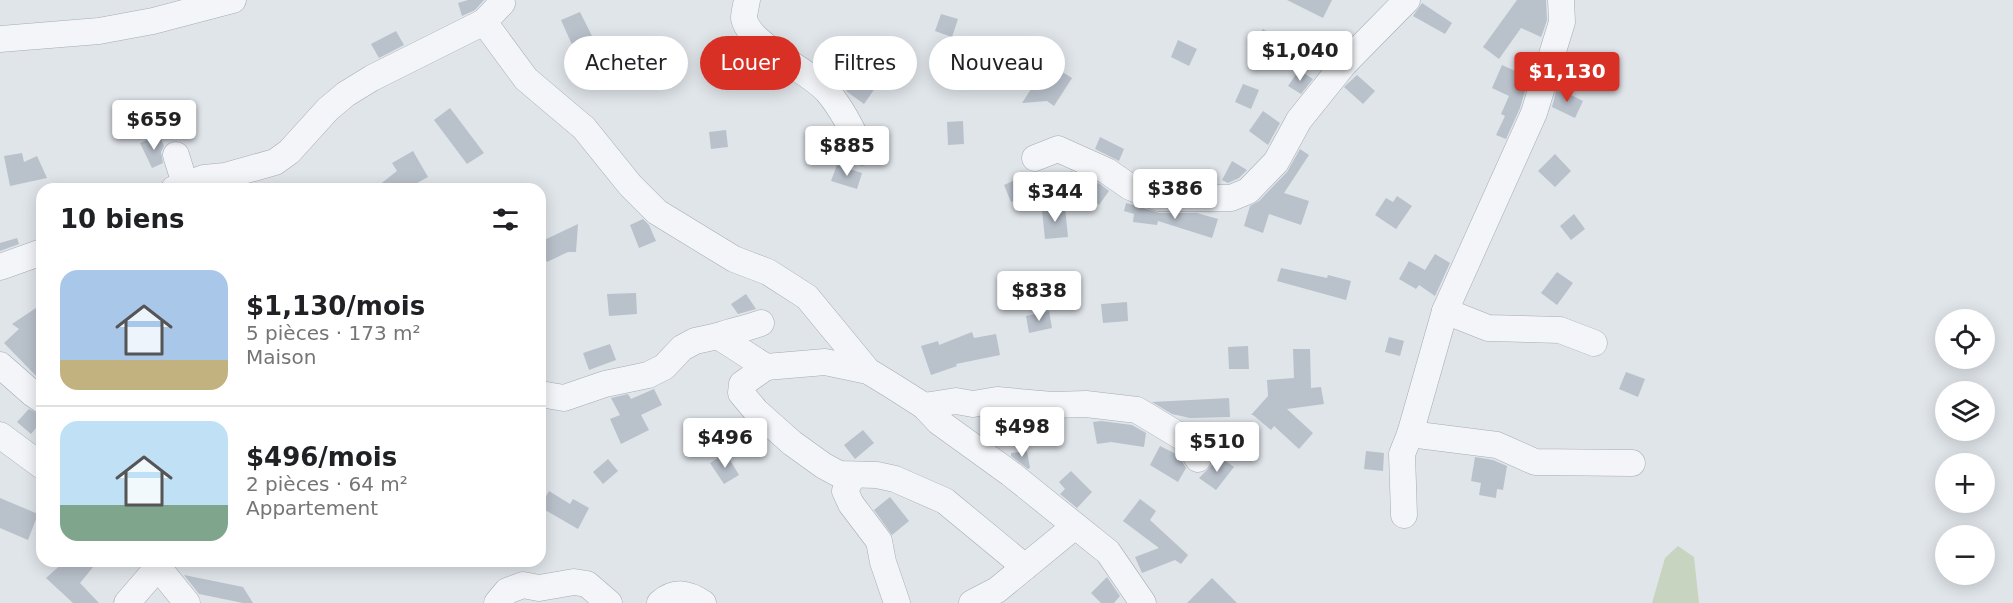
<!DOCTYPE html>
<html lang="fr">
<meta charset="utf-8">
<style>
body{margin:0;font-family:"DejaVu Sans",sans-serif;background:#f2f2f2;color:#202124;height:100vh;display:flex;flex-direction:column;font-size:22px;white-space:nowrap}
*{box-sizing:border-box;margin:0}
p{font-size:20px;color:#757577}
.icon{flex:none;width:33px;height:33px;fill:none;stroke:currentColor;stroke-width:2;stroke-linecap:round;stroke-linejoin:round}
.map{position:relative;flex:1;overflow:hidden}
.drawer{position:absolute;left:36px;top:183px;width:510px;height:384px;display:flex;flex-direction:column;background:#fff;border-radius:18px;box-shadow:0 3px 15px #0003}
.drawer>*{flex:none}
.hud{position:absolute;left:564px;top:36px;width:570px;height:54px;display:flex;gap:12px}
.controls{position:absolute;left:1935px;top:309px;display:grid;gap:12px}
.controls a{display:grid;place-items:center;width:60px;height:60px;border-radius:50%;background:#fff;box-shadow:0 3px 15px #0003;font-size:30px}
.price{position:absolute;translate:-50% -51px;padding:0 14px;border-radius:6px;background:#fff;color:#222;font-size:20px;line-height:39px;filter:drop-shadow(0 2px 3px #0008)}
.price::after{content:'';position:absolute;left:50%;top:36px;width:18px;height:14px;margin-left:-9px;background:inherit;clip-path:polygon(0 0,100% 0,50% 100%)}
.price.selected{background:#d93025;color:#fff}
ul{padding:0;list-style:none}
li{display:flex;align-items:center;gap:18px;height:150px;padding:0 24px}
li+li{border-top:2px solid #e0e0e0}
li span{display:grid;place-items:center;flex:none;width:168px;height:120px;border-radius:18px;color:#555}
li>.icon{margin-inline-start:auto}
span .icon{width:72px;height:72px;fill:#fffc;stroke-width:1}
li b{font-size:26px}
h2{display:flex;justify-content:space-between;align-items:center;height:72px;padding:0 24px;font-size:26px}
.pill{padding:0 21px;border-radius:27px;background:#fff;box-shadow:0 3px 15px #0003;font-size:21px;line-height:54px}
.pill.selected{background:#d93025;color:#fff}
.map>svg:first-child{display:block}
</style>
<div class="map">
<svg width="2013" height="603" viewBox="0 0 2013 603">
<rect width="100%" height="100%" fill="#e0e5ea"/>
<path fill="#c7d5c0" d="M1678,546L1694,557L1699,603H1652L1665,558Z"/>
<g fill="#b9c1cb">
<path d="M468,0H484L475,10L462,16L458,3Z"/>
<path d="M1287,0H1332L1323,18Z"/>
<path d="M1517,0H1546L1547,20L1543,32L1541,37L1521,28L1499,59L1483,47Z"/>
<path d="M1422,3L1452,23L1445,34L1413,16Z"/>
<path d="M580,12L593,38L573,47L561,20Z"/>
<path d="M941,14L958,19L952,37L935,31Z"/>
<path d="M1263,29L1282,42L1273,56L1254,44Z"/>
<path d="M396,31L404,45L379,58L371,44Z"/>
<path d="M1021,36L1038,50L1028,63L1011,50Z"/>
<path d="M1178,40L1197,49L1189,66L1171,57Z"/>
<path d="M1048,63L1072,78L1054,106L1047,101L1022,103Z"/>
<path d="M1502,65L1529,77L1520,108L1506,139L1496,135L1505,116L1501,114L1509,96L1492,88Z"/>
<path d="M1299,70L1313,79L1301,94L1288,86Z"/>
<path d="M860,71L878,84L864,104L846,91Z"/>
<path d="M1357,75L1375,91L1363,104L1344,87Z"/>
<path d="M1243,84L1259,90L1251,109L1235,102Z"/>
<path d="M1557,88L1583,101L1575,118L1552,107Z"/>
<path d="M450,108L484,153L467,164L434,120Z"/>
<path d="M1263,111L1280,123L1268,145L1249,131Z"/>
<path d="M963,121L964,144L948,145L947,122Z"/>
<path d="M726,130L728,147L711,149L709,132Z"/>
<path d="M159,135L164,146L161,152L163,163L152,168L140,143Z"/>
<path d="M1100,137L1124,149L1119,161L1095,149Z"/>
<path d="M1300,149L1309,155L1284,193L1309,201L1301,225L1269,214L1263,233L1244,226L1250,206L1259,201L1287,172Z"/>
<path d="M413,151L428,177L406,189H374L397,171L392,163Z"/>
<path d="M22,153L24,162L37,156L47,178L10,186L4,156Z"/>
<path d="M1555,154L1571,171L1555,187L1538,171Z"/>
<path d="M1232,161L1247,170L1239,178L1228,183L1222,180Z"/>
<path d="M837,165L862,173L857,189L831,181Z"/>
<path d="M1071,171L1100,184L1109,191L1099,205L1070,183Z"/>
<path d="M1021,177L1029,194L1011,202L1004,185Z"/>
<path d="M1397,196L1412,206L1396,229L1375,215L1386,198L1393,202Z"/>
<path d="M1126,203L1159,213H1197L1218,219L1212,238L1158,221L1157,225L1133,222L1134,214L1124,211Z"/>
<path d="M1065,207L1068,237L1045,239L1042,210Z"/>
<path d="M1574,214L1585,229L1571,240L1560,226Z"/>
<path d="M643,219L649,225L656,241L639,248L630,225Z"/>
<path d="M578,224L576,252H568L547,262L540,250V242Z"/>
<path d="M17,238L19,244L0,251V243Z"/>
<path d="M1435,254L1450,263L1435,296L1419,285L1416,289L1399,279L1409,261L1425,270Z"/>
<path d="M1281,268L1327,278L1328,275L1351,281L1346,300L1277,281Z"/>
<path d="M1557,272L1573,283L1557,305L1541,293Z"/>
<path d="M636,293L637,314L609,316L607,294Z"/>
<path d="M746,294L756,309L738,314L731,304Z"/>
<path d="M1127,302L1128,321L1103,323L1101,304Z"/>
<path d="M42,304V382L4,343L19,329L12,324Z"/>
<path d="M1049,311L1052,328L1029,333L1026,316Z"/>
<path d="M972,332L974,338L996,334L1000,355L956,364L957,366L931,375L921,346L938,341L939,345Z"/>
<path d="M1389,337L1404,341L1400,356L1385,352Z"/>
<path d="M610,344L616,360L589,370L583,353Z"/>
<path d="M1248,346L1249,369H1229L1228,347Z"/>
<path d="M1293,349H1310L1311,388L1321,387L1324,404L1287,409L1313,433L1299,449L1274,426L1271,430L1253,415H1251L1268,396L1267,380L1294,378Z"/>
<path d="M1626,372L1645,379L1638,397L1619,389Z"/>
<path d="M654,389L662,405L641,415L649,430L621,444L610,419L620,415L611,398L628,394L631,399Z"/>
<path d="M1229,398L1230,417L1190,418L1172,414L1152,402Z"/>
<path d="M29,409L42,415V421L31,434L17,422Z"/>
<path d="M1101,421L1132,425L1146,433L1144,447L1111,442L1097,444L1093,422Z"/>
<path d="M863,430L874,443L855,459L844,445Z"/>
<path d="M1160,446L1178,455L1186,468L1178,482L1150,465Z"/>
<path d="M1027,451L1030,468L1028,469L1011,456V453Z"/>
<path d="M1366,451L1384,453L1383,471L1364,469Z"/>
<path d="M726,453L739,475L724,484L710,463Z"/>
<path d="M1217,455L1234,467L1216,490L1199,478L1211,466Z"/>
<path d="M1475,457L1493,460L1507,466L1503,490L1497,489L1496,498L1479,495L1481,483L1471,481Z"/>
<path d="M608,459L618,471L603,484L593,472Z"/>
<path d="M1071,471L1092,492L1077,508L1060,494L1065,489L1059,482Z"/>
<path d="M549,491L570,504L573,499L589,508L578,529L540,507Z"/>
<path d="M890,497L909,521L892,535L874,510Z"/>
<path d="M0,498L38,514L28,540L0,528Z"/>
<path d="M1140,499L1156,511L1150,520L1188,555L1181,564L1175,560L1142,573L1135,557L1159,548L1123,521Z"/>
<path d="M65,561H98L80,583L99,603H73L46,578Z"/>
<path d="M184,575L243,587L253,603H243L199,594Z"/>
<path d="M1107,577L1120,596L1114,603H1101L1091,593Z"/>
<path d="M1212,578L1237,603H1187Z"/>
</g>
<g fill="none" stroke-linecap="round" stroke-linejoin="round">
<g stroke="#a5acb5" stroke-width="27">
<g id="minor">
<path d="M501,0L502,3L484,22L526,79L584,128L630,185L657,212L734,259L768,272L807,297L868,371"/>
<path d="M747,0C746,6 744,13 744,18C748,44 808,70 827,91C843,110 853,130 862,152"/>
<path d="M0,39L99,31L153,21L233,0"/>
<path d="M176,155L185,184"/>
<path d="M1035,158L1058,149L1107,171L1130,187L1159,198H1231L1248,191L1276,162L1299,120L1344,64L1407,0"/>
<path d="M174,189L204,178L225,176L275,162L289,152L328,109L346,94L372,78L484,22"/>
<path d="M0,267L42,252"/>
<path d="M1445,311L1488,328L1560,330L1594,343"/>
<path d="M718,336C733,330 746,329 761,323"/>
<path d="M0,365L33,394L42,400"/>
<path d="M766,367L742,384L741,393L756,411L792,443L824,466L839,474L877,475L895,479L945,501L1025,567"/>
<path d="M540,394L564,398L605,384L648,375L664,367L682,348L695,341L718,336L766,367L825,362L868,371L891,385L924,406L939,422L1011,474L1108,552L1143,603"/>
<path d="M924,406L956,401L973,404L997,400L1052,405L1086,404L1137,410L1185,439L1198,459"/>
<path d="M1410,434L1497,445L1535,462L1632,463"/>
<path d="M0,435L42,466"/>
<path d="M853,475L845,491L851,504L879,541L883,562L897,603"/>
<path d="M1404,515L1402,454L1410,434L1445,311L1534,113L1562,22L1561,0"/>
<path d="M153,561L187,603"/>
<path d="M127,603L158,567"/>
<path d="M497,603L507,591L523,585L539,588L574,582L587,584L609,603"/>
<path d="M660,603C675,590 688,593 703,603"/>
<path d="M972,603L997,590L1075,526"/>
</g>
</g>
<use href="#minor" stroke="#f3f5f8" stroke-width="26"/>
</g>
</svg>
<div class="controls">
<a><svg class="icon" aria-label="locate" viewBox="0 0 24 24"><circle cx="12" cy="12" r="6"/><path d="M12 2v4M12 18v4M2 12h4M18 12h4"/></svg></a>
<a><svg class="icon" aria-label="layers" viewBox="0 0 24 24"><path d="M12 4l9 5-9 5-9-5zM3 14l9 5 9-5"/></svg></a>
<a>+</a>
<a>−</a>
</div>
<b class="price" style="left:1300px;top:82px">$1,040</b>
<b class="price selected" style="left:1567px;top:103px">$1,130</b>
<b class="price" style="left:154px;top:151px">$659</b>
<b class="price" style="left:847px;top:177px">$885</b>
<b class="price" style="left:1175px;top:220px">$386</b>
<b class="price" style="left:1055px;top:223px">$344</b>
<b class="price" style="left:1039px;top:322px">$838</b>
<b class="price" style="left:1022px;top:458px">$498</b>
<b class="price" style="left:725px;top:469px">$496</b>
<b class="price" style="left:1217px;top:473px">$510</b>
<div class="hud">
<a class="pill">Acheter</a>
<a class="pill selected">Louer</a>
<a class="pill">Filtres</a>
<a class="pill">Nouveau</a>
</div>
<section class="drawer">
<h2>10 biens<svg class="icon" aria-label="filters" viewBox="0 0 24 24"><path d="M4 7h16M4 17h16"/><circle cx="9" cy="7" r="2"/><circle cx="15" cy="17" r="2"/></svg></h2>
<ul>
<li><span style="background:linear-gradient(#a9c7e8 75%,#c2b280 0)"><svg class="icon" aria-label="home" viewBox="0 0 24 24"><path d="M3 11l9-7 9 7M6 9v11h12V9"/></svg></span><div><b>$1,130/mois</b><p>5 pièces · 173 m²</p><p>Maison</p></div></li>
<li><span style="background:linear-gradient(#bfe0f5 70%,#7fa58c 0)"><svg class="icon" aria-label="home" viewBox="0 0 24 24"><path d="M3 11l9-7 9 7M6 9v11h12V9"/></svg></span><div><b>$496/mois</b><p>2 pièces · 64 m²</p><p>Appartement</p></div></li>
</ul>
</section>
</div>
